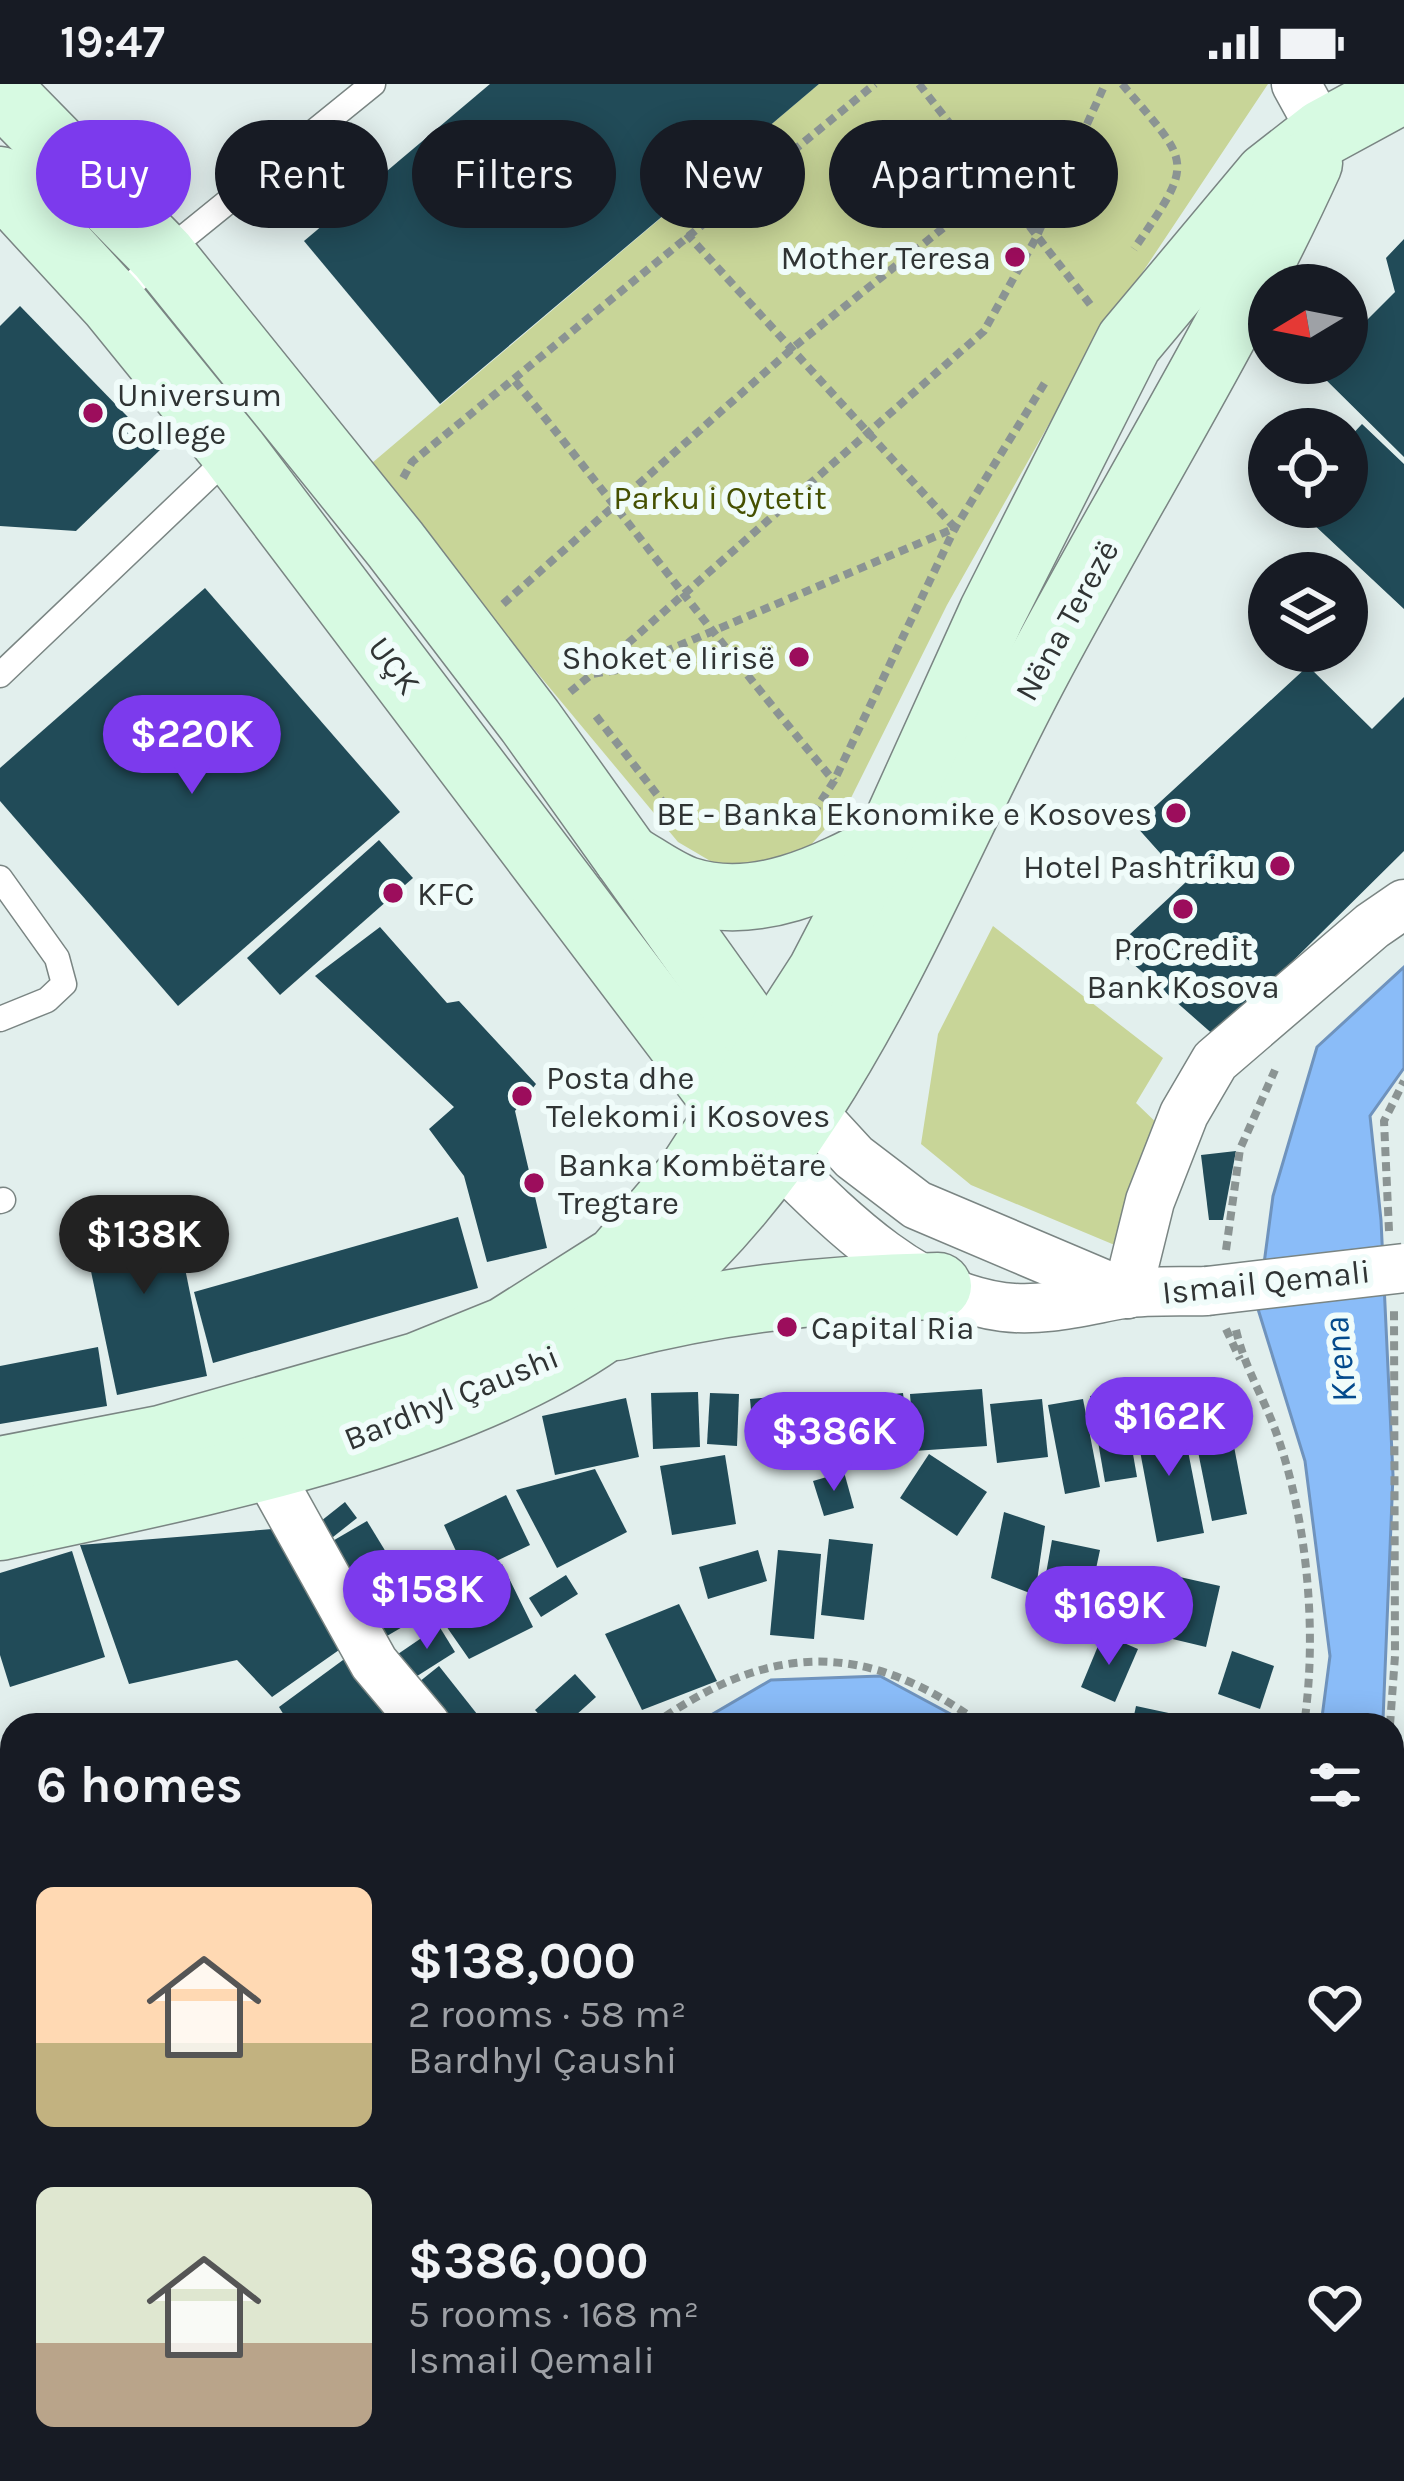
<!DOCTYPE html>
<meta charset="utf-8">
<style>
body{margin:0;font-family:Karla,sans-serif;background:#242831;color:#f1f3f6;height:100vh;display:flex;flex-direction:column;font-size:45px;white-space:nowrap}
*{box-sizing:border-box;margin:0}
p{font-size:39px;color:#9ea1a6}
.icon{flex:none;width:66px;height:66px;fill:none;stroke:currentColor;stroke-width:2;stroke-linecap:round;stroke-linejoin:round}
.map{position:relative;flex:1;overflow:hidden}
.drawer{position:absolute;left:0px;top:1629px;width:1404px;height:768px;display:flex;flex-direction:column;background:#171b24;border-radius:36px 36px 0 0;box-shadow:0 6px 30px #0003}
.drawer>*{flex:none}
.hud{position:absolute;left:36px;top:36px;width:1332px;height:108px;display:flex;gap:24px}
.needle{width:78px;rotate:260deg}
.buttons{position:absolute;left:1248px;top:180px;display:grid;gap:24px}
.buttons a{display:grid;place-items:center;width:120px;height:120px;border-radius:50%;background:#171b24;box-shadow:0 6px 30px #0003;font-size:60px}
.price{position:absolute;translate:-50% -102px;padding:0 27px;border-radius:42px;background:#7c3aed;color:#fff;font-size:39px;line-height:78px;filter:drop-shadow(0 3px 6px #0008)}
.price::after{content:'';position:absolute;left:50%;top:72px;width:36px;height:27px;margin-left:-18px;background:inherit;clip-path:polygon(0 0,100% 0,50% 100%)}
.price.on{background:#222;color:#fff}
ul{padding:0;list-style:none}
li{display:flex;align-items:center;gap:36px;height:300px;padding:0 36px}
li span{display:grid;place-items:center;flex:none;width:336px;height:240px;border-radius:18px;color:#555}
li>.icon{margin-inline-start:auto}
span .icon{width:144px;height:144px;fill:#fffc;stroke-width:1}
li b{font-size:51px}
h2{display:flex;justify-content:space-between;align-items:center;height:144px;padding:0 36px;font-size:51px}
.pill{padding:0 42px;border-radius:54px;background:#171b24;box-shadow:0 6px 30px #0003;font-size:42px;line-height:108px}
.pill.on{background:#7c3aed;color:#fff}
.status{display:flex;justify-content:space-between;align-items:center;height:84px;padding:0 60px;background:#171b24;direction:ltr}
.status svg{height:33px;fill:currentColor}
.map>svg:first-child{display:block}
</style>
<div class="status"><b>19:47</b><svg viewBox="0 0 49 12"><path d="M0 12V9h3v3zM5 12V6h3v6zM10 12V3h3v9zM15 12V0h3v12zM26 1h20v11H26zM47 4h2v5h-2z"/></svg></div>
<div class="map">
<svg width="1404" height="2397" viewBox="0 0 1404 2397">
<rect width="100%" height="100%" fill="#e2efed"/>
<g fill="#c8d598">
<path d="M819,0H1268L1090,267L947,521L849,718L809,763L777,783L724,785L678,758L490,532L372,379Z"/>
<path d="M993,842L1163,974L1136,1019L1166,1048L1129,1167L971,1101L921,1060L938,950Z"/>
<path d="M12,2095V2368L0,2397V2107Z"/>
</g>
<g fill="#8abcf8" stroke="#6f93bd" stroke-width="3">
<path d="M1404,883V984L1370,1032L1381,1136L1393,1391L1383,1636L1382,1641H1321L1330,1572L1305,1377L1258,1225L1273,1112L1317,963Z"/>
<path d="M880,1592L971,1641H694L771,1596Z"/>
</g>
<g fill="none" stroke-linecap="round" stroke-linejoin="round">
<path stroke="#8abcf8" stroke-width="72" d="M0,2233L12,2217"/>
</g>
<g fill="#214b58">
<path d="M490,0H819L440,320L304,157Z"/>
<path d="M1404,155V373L1317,287L1324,279H1347V256L1395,208L1386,174Z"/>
<path d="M20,222L160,366L76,447L0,442V242Z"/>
<path d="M1362,340L1404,380V525L1295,423H1347V356Z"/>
<path d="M205,504L400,728L178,922L0,717V684Z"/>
<path d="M1308,582L1372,645L1404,613V767L1216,953L1115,864L1186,798L1135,741Z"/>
<path d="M379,756L413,794L280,911L247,874Z"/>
<path d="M380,843L447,919L459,917L536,1000L515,1027L547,1164L487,1178L464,1092L429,1045L454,1023L315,892Z"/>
<path d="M1236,1067L1223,1136H1209L1201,1071Z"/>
<path d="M171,1116L207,1292L117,1311L80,1135Z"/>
<path d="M458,1133L478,1204L213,1279L194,1208Z"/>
<path d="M98,1263L107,1322L0,1340V1282Z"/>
<path d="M982,1305L987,1362L914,1367L910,1310Z"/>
<path d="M1122,1307L1137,1393L1105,1398L1090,1312Z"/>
<path d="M698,1308L700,1363L653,1365L651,1309Z"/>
<path d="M710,1309L739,1310L737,1362L707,1360Z"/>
<path d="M903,1309L910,1366L865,1371L858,1314Z"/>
<path d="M782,1312L787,1369L755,1371L750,1315Z"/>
<path d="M808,1313L816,1370L799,1372L791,1315Z"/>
<path d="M626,1314L639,1373L555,1391L542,1332Z"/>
<path d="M1042,1315L1048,1373L997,1379L990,1320Z"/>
<path d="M1083,1315L1100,1403L1065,1410L1048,1321Z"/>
<path d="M1226,1321L1247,1430L1212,1437L1190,1328Z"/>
<path d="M1181,1331L1204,1449L1157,1458L1135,1340Z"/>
<path d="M929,1370L987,1408L957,1452L900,1414Z"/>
<path d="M725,1371L736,1440L672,1451L660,1382Z"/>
<path d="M595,1385L627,1448L557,1484L516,1406Z"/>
<path d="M844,1388L854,1424L824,1432L813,1397Z"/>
<path d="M506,1411L530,1461L467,1491L444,1441Z"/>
<path d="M345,1418L357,1434L328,1457L316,1441Z"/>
<path d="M1004,1428L1045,1442L1035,1511L991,1494Z"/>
<path d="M367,1437L403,1496L359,1522L324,1462Z"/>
<path d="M285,1444L349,1559L272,1613L237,1576L129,1600L80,1461Z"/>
<path d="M829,1455L873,1460L864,1536L821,1531Z"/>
<path d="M1052,1456L1100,1466L1087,1527L1042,1512Z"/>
<path d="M758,1466L767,1497L708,1515L699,1483Z"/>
<path d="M778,1466L821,1470L814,1555L770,1551Z"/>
<path d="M72,1467L105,1573L10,1603L0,1571V1489Z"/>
<path d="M502,1480L533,1543L469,1575L444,1539L482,1519L473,1494Z"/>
<path d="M1153,1487L1220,1502L1206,1563L1139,1547Z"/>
<path d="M566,1491L578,1510L541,1533L529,1514Z"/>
<path d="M406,1503L423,1531L380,1556L363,1528Z"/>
<path d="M679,1520L717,1597L642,1626L605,1550Z"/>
<path d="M439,1542L455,1568L414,1594L398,1570Z"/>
<path d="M1103,1550L1138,1565L1115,1618L1081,1603Z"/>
<path d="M358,1565L416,1641H290L279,1623Z"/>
<path d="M1232,1567L1274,1582L1260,1625L1218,1610Z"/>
<path d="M439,1582L477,1630L464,1641H446L414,1602Z"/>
<path d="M575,1590L596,1613L565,1641H548L535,1626Z"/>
<path d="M1136,1622L1192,1634L1190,1641H1132Z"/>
<path d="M12,1852V1900L0,1885V1862Z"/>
<path d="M1404,2023V2084L1392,2075V2039Z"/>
<path d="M1404,2360V2397H1374L1367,2385H1392V2366Z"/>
<path d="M395,2385H501L506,2397H401Z"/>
<path d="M827,2385H915L919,2397H831Z"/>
<path d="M997,2385H1019L1022,2397H961Z"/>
<path d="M1207,2385H1252L1242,2397H1222Z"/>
</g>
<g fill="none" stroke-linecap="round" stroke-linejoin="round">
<g stroke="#7a8583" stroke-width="27">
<g id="lane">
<path d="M113,219L162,171L373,0"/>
<path d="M0,591L233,369"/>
<path d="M0,794L57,874L64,900L47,916L0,935"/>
<path d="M0,1117L3,1116"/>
</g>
</g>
<g stroke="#7a8583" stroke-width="51">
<g id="street">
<path d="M1296,0L1323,49"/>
<path d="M808,1023L854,1073L917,1121L1127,1210"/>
<path d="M773,1070C836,1132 911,1211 1003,1223C1044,1228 1083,1217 1123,1210C1150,1206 1180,1208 1207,1207"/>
<path d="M1127,1210L1150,1117L1184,1030L1215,977L1372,842L1404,820"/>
<path d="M255,1354L265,1383L374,1579L426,1641"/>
<path d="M1392,1963L1404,1964"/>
<path d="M46,2385L52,2397"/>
<path d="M733,2385L734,2397"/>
<path d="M588,2397L621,2385"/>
</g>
</g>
<g stroke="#7a8583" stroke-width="69">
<g id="secondary">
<path d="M0,6L162,171L395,460L530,637L791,1003"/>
<path d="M0,96L113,219L234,368L734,1029L760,1057"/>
<path d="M627,773C646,784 666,799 686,806C756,829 827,793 887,761"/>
<path d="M616,1243C722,1215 828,1204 938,1202"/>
<path d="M0,1386L161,1355L417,1282L506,1246L618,1175L689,1092L821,888L887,761L992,529L1129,258L1268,92L1323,49L1404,5"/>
<path d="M0,1443C185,1402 446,1355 602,1246C823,1091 915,815 1037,586C1127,416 1229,255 1309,79"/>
</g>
</g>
<g stroke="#8b9493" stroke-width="8" stroke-dasharray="9 6" stroke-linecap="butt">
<path d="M919,0L1093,224"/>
<path d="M1122,0C1191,81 1196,75 1134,165"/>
<path d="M515,297C623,429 724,566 834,697"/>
<path d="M403,394L412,378L875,0"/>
<path d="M503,520L795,262L996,102"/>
<path d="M594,589L984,247L1036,154L1105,0"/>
<path d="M570,608L592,590L624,585L955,444L686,149"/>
<path d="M596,632L683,744"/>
<path d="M805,742L834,697L955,444L1046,297"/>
<path d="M1389,1147L1384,1037L1404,997"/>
<path d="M1226,1166L1240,1065L1275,986"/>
<path d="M1226,1245L1240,1275"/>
<path d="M1236,1246C1244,1281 1260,1307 1273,1340C1307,1429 1318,1547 1304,1641"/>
<path d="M653,1641C769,1558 866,1555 982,1641"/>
<path d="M1390,1641L1395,1572L1394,1227"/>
</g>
<use href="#lane" stroke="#fff" stroke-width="24"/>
<use href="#street" stroke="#fff" stroke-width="48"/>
<use href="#secondary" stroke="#d7fae2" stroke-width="66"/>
<g stroke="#7a8583" stroke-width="51" stroke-linecap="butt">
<path id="street-bridge" d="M1207,1207L1404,1184"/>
</g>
<use href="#street-bridge" stroke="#fff" stroke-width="48"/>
</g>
<g fill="#9c0d5c" stroke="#f0fcfa" stroke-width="4.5">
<circle cx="1015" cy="173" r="12"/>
<circle cx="93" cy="329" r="12"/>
<circle cx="799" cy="573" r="12"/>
<circle cx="1176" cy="729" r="12"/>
<circle cx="1280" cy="782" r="12"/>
<circle cx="393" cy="809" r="12"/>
<circle cx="1183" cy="825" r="12"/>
<circle cx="522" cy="1012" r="12"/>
<circle cx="534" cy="1099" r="12"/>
<circle cx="787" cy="1243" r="12"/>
</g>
<g text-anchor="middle" stroke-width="12" stroke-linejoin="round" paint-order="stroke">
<g font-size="33" fill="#303434" stroke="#f0fcfa" text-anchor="start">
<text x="991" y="185" text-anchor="end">Mother Teresa</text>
<text x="117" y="322">Universum<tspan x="117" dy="38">College</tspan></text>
<text x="775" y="585" text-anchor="end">Shoket e lirisë</text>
<text x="1152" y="741" text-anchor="end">BE - Banka Ekonomike e Kosoves</text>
<text x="1256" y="794" text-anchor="end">Hotel Pashtriku</text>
<text x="417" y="821">KFC</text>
<text x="1183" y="876" text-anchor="middle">ProCredit<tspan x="1183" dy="38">Bank Kosova</tspan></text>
<text x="546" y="1005">Posta dhe<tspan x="546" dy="38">Telekomi i Kosoves</tspan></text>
<text x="558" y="1092">Banka Kombëtare<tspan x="558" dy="38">Tregtare</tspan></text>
<text x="811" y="1255">Capital Ria</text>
</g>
<g font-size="33" fill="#455001" stroke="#f0fcfa">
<text x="720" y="425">Parku i Qytetit</text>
</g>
<g font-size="33" fill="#303434" stroke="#f0fcfa">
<text transform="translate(1066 536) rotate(-61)" y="12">Nëna Terezë</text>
<text transform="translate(395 581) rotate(53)" y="12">UÇK</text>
<text transform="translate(1266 1197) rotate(-6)" y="12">Ismail Qemali</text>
<text transform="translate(451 1313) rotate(-22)" y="12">Bardhyl Çaushi</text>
</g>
<g font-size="36" font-style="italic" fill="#034a8c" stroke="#f0fcfa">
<text transform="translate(1339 1276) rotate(-96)" y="13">Krena</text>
</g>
</g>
</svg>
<div class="buttons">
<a><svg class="needle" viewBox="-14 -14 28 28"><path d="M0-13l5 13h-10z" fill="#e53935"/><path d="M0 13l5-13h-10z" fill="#9ea1a6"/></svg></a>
<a><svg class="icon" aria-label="locate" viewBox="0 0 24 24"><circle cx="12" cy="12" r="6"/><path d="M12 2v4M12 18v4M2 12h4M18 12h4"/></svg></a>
<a><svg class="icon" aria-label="layers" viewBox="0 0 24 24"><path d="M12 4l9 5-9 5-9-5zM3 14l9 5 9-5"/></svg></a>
</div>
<b class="price" style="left:192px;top:713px">$220K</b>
<b class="price on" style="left:144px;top:1213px">$138K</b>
<b class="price" style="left:1169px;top:1395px">$162K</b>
<b class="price" style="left:834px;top:1410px">$386K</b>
<b class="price" style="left:427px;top:1568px">$158K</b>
<b class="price" style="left:1109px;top:1584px">$169K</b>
<div class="hud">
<a class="pill on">Buy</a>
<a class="pill">Rent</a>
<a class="pill">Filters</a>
<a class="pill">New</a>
<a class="pill">Apartment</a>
</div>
<section class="drawer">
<h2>6 homes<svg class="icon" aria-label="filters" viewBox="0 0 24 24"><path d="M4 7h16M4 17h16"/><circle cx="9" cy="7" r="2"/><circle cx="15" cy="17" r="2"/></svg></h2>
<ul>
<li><span style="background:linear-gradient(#ffd9b3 65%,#c2b280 0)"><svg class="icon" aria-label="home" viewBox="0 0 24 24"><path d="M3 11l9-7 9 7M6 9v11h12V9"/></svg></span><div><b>$138,000</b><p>2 rooms · 58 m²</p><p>Bardhyl Çaushi</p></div><svg class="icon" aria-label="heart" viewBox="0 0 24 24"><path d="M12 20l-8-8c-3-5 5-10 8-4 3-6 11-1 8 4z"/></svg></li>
<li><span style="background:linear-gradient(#dfe7d0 65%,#b9a48a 0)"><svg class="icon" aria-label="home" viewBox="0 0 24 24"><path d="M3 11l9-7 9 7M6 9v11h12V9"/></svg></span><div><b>$386,000</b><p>5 rooms · 168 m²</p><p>Ismail Qemali</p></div><svg class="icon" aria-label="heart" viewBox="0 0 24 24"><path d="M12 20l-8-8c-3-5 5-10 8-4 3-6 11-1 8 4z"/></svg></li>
</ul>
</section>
</div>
